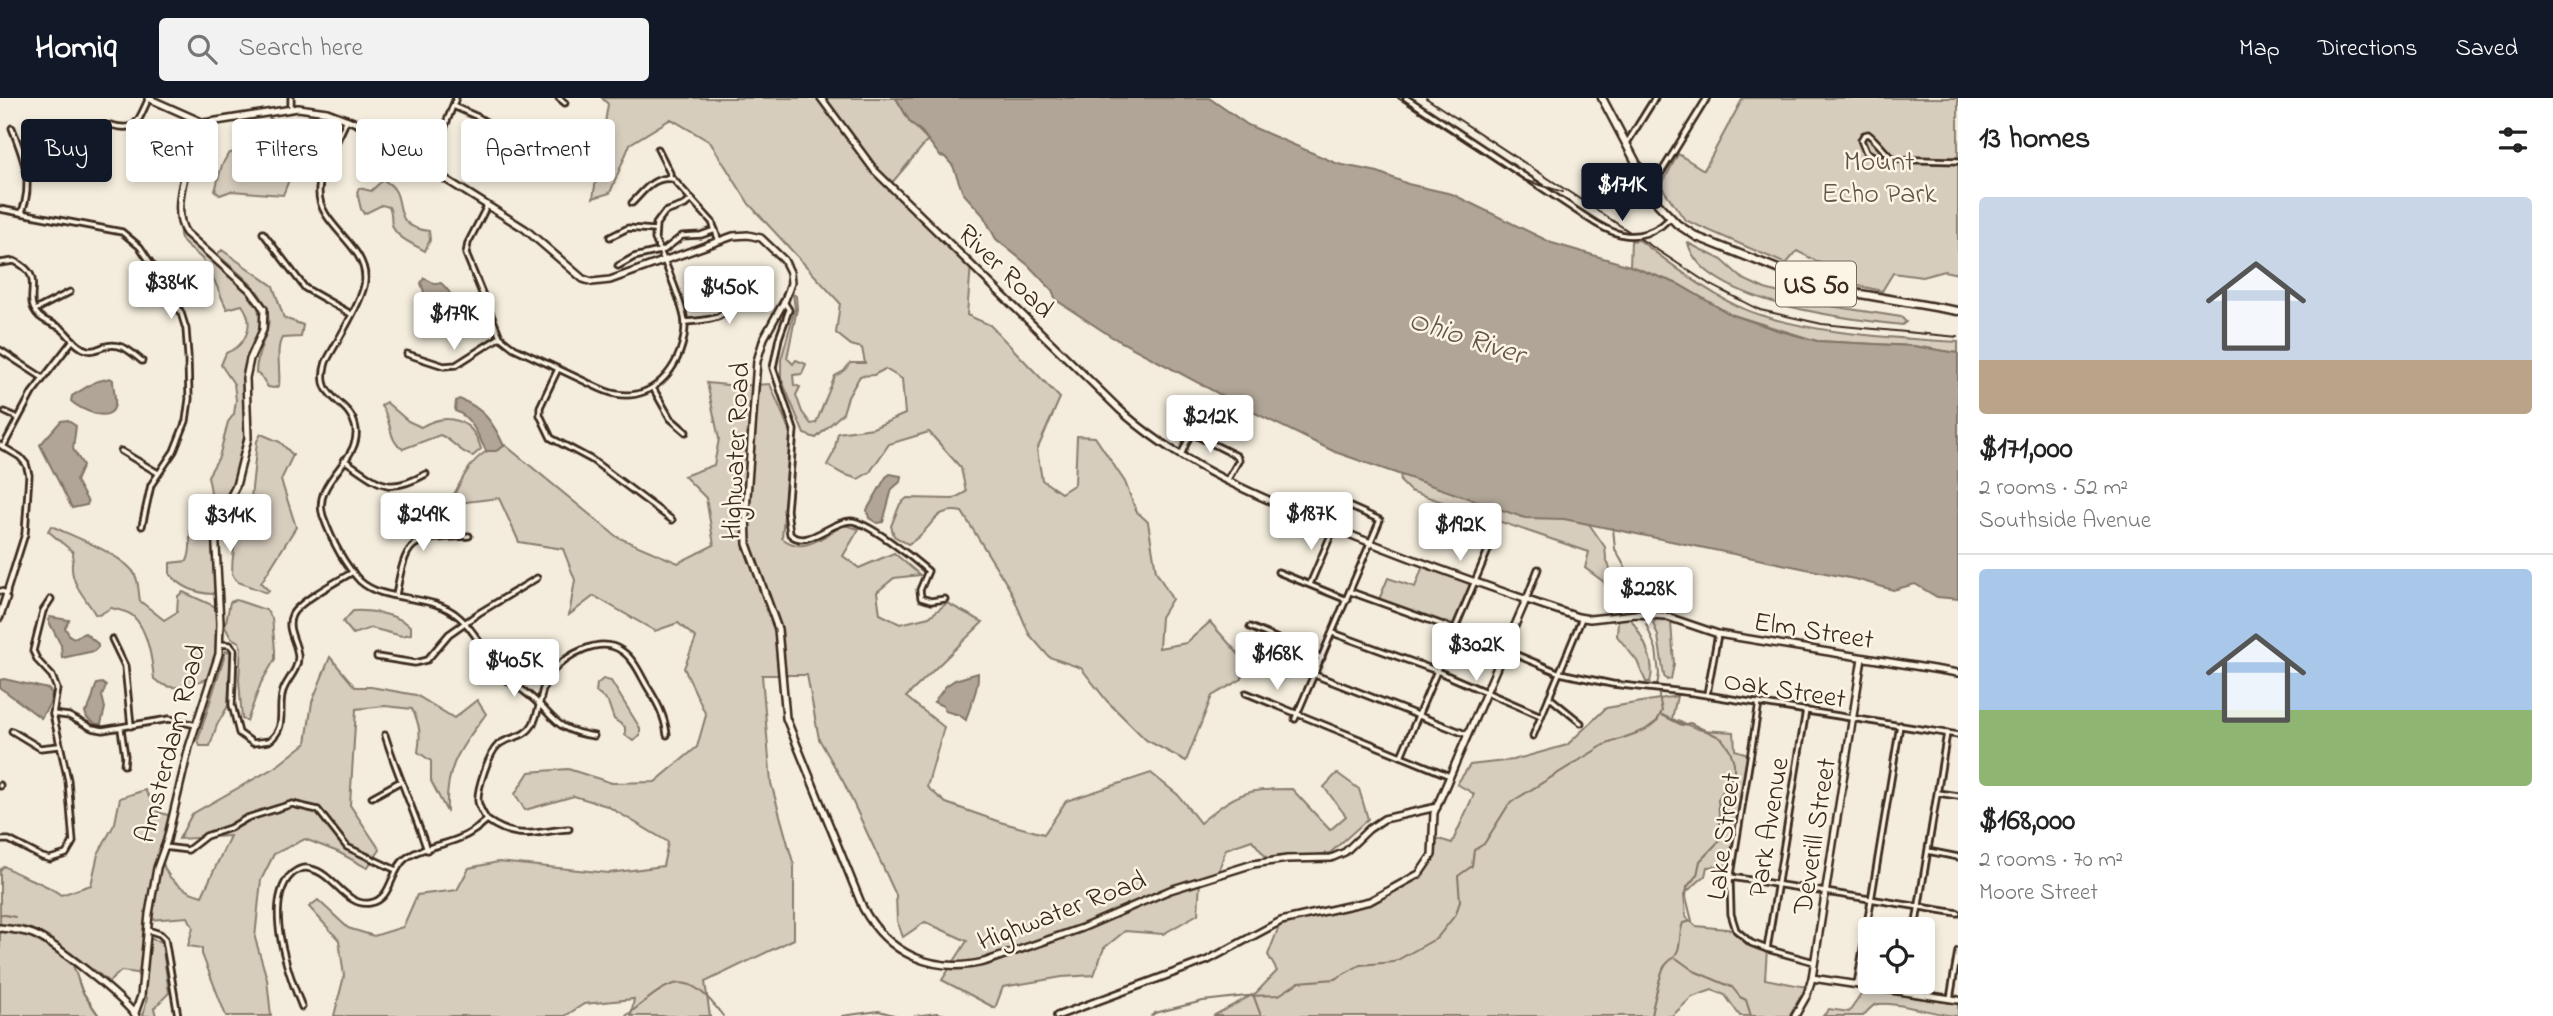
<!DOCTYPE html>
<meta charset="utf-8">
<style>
body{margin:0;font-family:"Indie Flower",sans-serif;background:#f2f2f2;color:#222;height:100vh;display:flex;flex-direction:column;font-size:26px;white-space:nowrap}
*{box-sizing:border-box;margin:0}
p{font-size:23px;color:#767676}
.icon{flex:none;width:38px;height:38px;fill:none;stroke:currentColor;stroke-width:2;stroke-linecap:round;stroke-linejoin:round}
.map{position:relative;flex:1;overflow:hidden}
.details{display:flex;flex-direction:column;background:#fff;width:595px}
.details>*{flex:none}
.banner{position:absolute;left:21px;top:21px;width:665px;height:63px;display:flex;gap:14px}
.tools{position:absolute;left:1858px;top:819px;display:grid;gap:14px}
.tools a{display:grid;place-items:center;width:77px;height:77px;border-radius:7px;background:#fff;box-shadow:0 4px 10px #0003;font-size:35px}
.price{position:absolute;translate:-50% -60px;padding:0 16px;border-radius:7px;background:#fff;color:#222;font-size:23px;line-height:46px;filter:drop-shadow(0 2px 4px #0008)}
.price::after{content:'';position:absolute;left:50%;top:42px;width:21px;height:16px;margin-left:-10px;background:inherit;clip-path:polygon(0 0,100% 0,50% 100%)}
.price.current{background:#111827;color:#fff}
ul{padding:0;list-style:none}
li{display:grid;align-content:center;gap:14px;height:371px;padding:0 21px}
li+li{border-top:2px solid #e0e0e0}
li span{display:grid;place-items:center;height:217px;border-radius:7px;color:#555}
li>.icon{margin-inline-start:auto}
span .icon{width:126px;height:126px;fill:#fffc;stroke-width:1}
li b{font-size:30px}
h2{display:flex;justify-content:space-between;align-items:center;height:84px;padding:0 21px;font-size:30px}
.pill{padding:0 24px;border-radius:7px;background:#fff;box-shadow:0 4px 10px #0003;font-size:24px;line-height:63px}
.pill.current{background:#111827;color:#fff}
header{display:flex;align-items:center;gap:42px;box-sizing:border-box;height:98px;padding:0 35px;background:#111827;color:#fff}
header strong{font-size:33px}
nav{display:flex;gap:38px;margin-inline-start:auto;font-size:24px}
.search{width:490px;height:63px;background:#f2f2f2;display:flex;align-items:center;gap:18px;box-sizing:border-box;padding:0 24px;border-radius:7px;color:#767676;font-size:26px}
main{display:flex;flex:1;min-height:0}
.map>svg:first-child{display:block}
</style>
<header>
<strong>Homiq</strong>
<div class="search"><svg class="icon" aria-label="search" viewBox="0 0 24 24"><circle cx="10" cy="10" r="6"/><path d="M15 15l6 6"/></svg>Search here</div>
<nav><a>Map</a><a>Directions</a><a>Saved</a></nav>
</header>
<main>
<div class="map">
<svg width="1958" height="918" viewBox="0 0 1958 918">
<rect width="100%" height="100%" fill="#f4eddd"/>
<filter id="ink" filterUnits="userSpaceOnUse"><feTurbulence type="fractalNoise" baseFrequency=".0143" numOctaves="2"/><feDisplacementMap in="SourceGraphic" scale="14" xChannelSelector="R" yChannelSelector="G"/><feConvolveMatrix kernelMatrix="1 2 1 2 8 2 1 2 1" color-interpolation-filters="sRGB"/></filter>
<g filter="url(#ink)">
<g fill="#d6cdbd" stroke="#887c6e" stroke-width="2">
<path d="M602,0H896L910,24L928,42L890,87L971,166L967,217L990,227L1060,300L1037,352L1042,382L1061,395L1075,386L1077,338L1095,339L1125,384L1136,413L1148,424L1156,473L1172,501L1161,519L1159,550L1186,545L1210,524L1242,560V581L1212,598L1186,663L1146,642L1107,603L1081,570L1049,559L1029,536L1011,493L962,414C932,407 933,434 908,446L894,438L891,428L900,406L907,400L953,401L966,394L961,370L929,334L889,346L870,374L858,381L843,376L827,367L834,354L838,335L873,330L905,316L902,281L885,271L874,277L860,278L848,299L843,315L816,340L804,336L781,280V262L795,211L793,196L796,198L797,211L787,260L793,266L796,262L806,266L802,276L793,277L794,287L800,289L796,297L802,314L811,326L816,325L835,278L844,273L850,265H865L862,250L851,247L836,235L840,205L749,106L710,44L671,21L630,46L610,95L593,100L608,6Z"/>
<path d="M1743,0H1958V176L1944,173L1922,179L1893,175L1882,193L1819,179L1822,166L1797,153L1786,166L1685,122L1661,88L1678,56L1704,72Z"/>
<path d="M270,20L273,22L274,38L277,44L286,47L293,44H305L307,48L293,72L283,97L231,93L220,97L215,93L222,67L228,56L264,42Z"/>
<path d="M383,82C413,96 384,128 429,133L430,142L425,153C415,147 394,139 392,126C390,119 393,116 389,109L382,107L364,116L361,111L357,94L359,90L371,93Z"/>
<path d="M180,132L246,191L256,201L261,223L259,233L248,256L244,273V346L234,382L211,429L215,494L212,496C196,495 181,489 170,476V465L187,463C193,450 188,441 191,429C193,415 208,413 211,401C212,394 209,385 208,378L219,359L228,324L234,316L236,302L234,286L221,267L226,255C246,248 256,226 242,207L227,211C218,194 214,176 202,161C194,152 178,146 180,132Z"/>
<path d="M1639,142C1670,165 1702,191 1737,208C1795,235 1893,240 1958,244V255L1913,248L1817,243L1730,216L1678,186L1630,168L1631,143Z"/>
<path d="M1688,145L1722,162L1743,181L1765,191L1783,196L1809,197L1818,206L1901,219L1906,224L1902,227C1849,221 1703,205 1688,145Z"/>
<path d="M222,152L273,188L284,220L303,227L301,239L282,240C275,252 281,272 279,288L274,290L268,289L261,278L256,275C256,260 262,248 267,233C277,199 238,176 217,156Z"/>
<path d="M707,285L737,288L770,286L791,336L782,440C804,458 822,438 844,427L859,431L843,458L859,470L894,455L920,477L894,480L877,494L880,516L900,526L929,519L947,505L983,524L906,599L944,629L927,689L946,705L1000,724L1044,736L1066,703L1151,675L1178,697L1200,725C1236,695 1245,691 1292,691L1330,732L1346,718L1324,689L1337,675L1359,691L1368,721L1330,755L1269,763L1252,742L1226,751L1217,778L1200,783L1198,816L1163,836L1125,833L1104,850L1094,877L1062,879L1003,889L995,910L942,882L967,843L925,824L903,839L897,823L896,797L844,685L819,641L807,577H762L771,685L794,768V841L705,884L710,918H631L634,901L584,906L565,918H334L344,878L339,842L309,809L318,802L348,830L374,838L403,829L417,797L457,792L469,770L498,764L609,775L663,768L668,744L607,708L574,698L525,712L515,696L529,674L568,671L612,685L655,684L697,649L706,617L684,570L696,540L678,525L655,533L594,498L569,517L575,482L563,451L519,444L499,400L449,406C458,390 468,365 484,355C490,351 498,352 505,347L617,439L678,465L714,447L706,400L684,378L714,367L719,341Z"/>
<path d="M386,304L408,323L421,329C446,314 473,320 481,351L473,358C459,355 453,342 440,337L403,351C387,343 393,322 381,308Z"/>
<path d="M261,336L280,344L293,357L281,382L296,429L261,485L269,493L267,495L238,484L232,477C232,462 234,444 240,430C243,422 248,418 250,409L257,343Z"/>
<path d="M1400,372L1589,426L1605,449L1606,460L1617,488L1632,505V508L1613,511L1604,484L1585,470L1589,454L1410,393L1401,384Z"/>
<path d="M51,428C73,438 115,454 131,471C139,479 138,492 140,503L164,522L177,514L178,498L183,494L214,508L216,513C217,535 219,562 207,581C186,587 172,596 154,581C152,562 148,532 133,518C127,513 118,512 111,510L99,517L95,516C87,501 73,489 72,471C71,464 74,460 73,454L48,433Z"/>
<path d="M1424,465L1475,484L1454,531L1378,504L1388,480L1415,489Z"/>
<path d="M236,502L266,512L272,520L275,552V561L261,585L247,623L242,621L239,582L241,550L239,544L231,540L225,529L230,504Z"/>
<path d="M353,513C370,512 398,516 411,529V536L402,538L371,530L353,536L343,524Z"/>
<path d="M1624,519L1631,521C1642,538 1657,564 1650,584H1646L1637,563L1617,538L1618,523Z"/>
<path d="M1657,520L1671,524L1674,566L1671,581L1667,582L1664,578L1658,538L1653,525Z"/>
<path d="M226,553L231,554L228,608L217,627L210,648H200L198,642Z"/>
<path d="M330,559L355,589H371L416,597L454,620L477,602L486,616C460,651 445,668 447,714L431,683V663L418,654C421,637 420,626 412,611L385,608L356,611L350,707L380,752L367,770L338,754L305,741L274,756L261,782L255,840L267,881L271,918H226L202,856V850L188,848L193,829L188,819L149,822L148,840L162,844L169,895L154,910L156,918H143L147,900L137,875L121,873L109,884L94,872L73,867L82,893L99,918H0V772L4,768C23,781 41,782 61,797L91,787L98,756L115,725L120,700L145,692L158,714L171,718C168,730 161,745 162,757C162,780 183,793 202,798L230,738L179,741L192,716L277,668L306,645L312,604Z"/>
<path d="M603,581L611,583L640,630V638L633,643L625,637V629L614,621L608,604L596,594L597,586Z"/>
<path d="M1677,598L1672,621L1701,632L1734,634L1735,652L1751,657L1733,767L1707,769L1705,778L1684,796L1686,819L1696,828L1736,832L1751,845L1767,851L1765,881L1806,889L1789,918H1740L1725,897L1712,892L1692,899L1672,918H1213L1256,895L1277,873L1268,857L1281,823L1370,803L1411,783L1432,757V739L1452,745L1474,696L1457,686L1470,667L1513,662L1567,647L1606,610Z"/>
<path d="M1863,894L1893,896L1958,906V918C1939,918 1890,901 1875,907C1870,909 1867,914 1863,918H1823L1829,911L1849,914Z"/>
</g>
<g fill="#b0a596" stroke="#817466" stroke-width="2">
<path d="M896,0H1209L1248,27L1338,66L1378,74L1408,86L1452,96L1552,145L1630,168L1678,186L1730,216L1777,232L1817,243L1913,248L1958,255V501L1937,499L1915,486L1893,492L1859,482L1564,421L1525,420L1335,354L1253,314L1112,239L1056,202L1052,192L1028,167L996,141L983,117L963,95L953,68L945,59L940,58L922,34L910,24Z"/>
<path d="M424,180L435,186L441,185C453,195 462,216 463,231L458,234H435L430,230L431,215L421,185Z"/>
<path d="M110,280L113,282C113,290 116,299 115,306C112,328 79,311 71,303L72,298L95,284Z"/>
<path d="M459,301C483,309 494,326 504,348L496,353H486C479,339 471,318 455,313L456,303Z"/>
<path d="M67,322L76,328L73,351L83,367L76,383L88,404L87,407L72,410L40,347L61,323Z"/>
<path d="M890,376L901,378L900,384L892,391L883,424L877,425L869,420L867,412L886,379Z"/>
<path d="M50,519L69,522L65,530L70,538L74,540L85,535L98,546V549L94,553L62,560L61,547L48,522Z"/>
<path d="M978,575C979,591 970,607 966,622L959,617L945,613L943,608L934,604L946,588L955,582Z"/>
<path d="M4,581L48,591L52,595L50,605L41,620L6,594L0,590V582Z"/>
<path d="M102,585L106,588L102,598L105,610L101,626H96L87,620L85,614C93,607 92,595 97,586Z"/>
</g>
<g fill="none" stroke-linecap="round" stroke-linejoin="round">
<g stroke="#817466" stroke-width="2">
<path d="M1613,430L1615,451L1638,493"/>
<path d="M0,816L15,819"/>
<path d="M1676,860L1694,873L1732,889L1740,899L1746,902L1751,918"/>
<path d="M78,882L82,893L99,918"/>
<path d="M1254,899L1261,918"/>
<path d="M626,918C669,885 684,865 723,918"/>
<path d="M842,918L879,913L897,918"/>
<path d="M915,918L937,915L951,918"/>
<path d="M1151,918L1155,915L1203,903L1247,898L1279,897L1299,884L1335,881L1360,867L1394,864L1437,840L1456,816L1460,803L1458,778L1472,768L1474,752L1484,746L1509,706L1516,701L1604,647L1645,632L1657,623L1662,613L1657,588L1659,576L1656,551L1646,526"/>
<path d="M1651,918C1652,911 1661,874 1664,869C1668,862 1675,861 1678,852C1681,843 1679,834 1683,825L1692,823L1686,799L1687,789L1697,777L1700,763L1720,742L1716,731L1720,727L1718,701L1734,676V665L1730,652L1722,641L1717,638L1690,625L1682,627L1662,617"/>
</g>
<g stroke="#3b2a1e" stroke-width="9">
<g id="minor">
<path d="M291,0V11"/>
<path d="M559,0L565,5"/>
<path d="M1406,0L1586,119"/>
<path d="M453,8L478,19L566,75"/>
<path d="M347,21C339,41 320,71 319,92C317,127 366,146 365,181C365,200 335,246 326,264C314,302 348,300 355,327C365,361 311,382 323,418C331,440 344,466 360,483C385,506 431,494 459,519C476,534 486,557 499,575C506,584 516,587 525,594C555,616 551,632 594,638"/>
<path d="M111,27C138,35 138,22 149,0"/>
<path d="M12,30C23,59 34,83 22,114"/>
<path d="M1627,45L1655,0"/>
<path d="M658,51L670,75V80"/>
<path d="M1892,60C1883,53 1877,43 1868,36L1864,37L1861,42L1866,54L1879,61L1958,63"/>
<path d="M421,64L435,46"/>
<path d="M426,67L436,51L456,0"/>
<path d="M1651,91L1707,0"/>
<path d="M632,105C644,93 654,77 673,81L712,124L719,143"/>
<path d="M487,108L468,145L466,156L500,239L514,250C537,261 559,271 582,282C593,287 604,294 616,296C657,304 685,263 685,226C685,211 662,157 655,141L656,126L665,114L685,107L692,101"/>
<path d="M0,111L122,134L140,149L172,197L181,215L186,231L188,258L189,301L186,323L174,353L151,387L142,428"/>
<path d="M1661,128L1670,120"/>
<path d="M263,135L305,190L351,216"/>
<path d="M610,139L628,130L654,132"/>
<path d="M0,165L14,163C49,179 20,199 39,218C45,224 55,226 62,231C70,238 77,250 87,252C93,254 98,251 103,249C120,243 130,253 142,263"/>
<path d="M618,168L634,159L664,152L682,138L701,137L715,132"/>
<path d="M784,204L789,212L779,240L773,270L794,332L787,412L790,436C806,452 830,424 850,423C866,422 914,461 928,473L920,492L921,500L931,503L945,501"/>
<path d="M35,212L70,194"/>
<path d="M685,224C727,221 722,219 745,187"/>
<path d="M0,252L43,280"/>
<path d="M407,256L444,268L456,267L500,239"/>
<path d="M558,271L540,309V317L551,340L592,362L672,422"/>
<path d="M653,290L670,320L686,334"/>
<path d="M5,314L18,320"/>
<path d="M0,347L20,359L26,366L29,377L25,436L0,515"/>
<path d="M3,349L32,295L73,242"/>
<path d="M121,353L158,375"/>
<path d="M1181,357L1191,335L1237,358L1239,362L1227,383"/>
<path d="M344,362C379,385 386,398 426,376"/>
<path d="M1278,474L1347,502"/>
<path d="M1310,486L1334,430"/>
<path d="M0,493L7,495"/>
<path d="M1351,494L1454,531L1560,575L1612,586L1694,595L1958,637"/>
<path d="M396,497C407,437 411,442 469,438"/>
<path d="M1526,502L1538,471"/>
<path d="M0,520L7,500"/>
<path d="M1250,529L1322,560"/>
<path d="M1333,535L1437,573L1541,618"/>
<path d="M112,541L125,568L131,628"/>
<path d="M220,546L230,547L234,552L232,607L239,635L253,645L269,643C288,629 277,612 283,593C287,581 298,573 298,559C298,545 285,531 292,517C298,504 339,482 353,474"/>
<path d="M377,559L415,565L427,562L449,536L479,515L537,480"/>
<path d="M1315,577L1468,637"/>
<path d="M1246,595L1450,678"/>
<path d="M1707,596L1718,536"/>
<path d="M1549,599L1581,625"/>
<path d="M1759,605L1730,783L1731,816L1736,832L1751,845L1767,851L1814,864"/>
<path d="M53,616L69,618L92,630L103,632L169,621L196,627"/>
<path d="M1295,621L1380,422L1337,403"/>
<path d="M121,631L125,658L124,667"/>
<path d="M12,633L40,650L59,648"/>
<path d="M385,637C397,676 414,712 427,752"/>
<path d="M1533,638L1582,520"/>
<path d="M1401,658L1489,450"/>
<path d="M0,687V688"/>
<path d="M1938,695L1958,698"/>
<path d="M372,699L401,683"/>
<path d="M569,731C536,733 518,744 487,722C483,716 479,710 478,703C477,691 489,655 498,647C509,638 525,641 533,626C542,609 539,590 551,575C566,557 600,537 622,553C634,561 640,576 647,588C657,604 665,618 667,637"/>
<path d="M0,742H9L42,759L50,761L66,756L73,744L68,682L53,616L57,591L52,578L38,563L33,553L43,513L51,501"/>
<path d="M164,749L188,752L206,738L230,730L247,720L292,706L318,712L347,749L396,772"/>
<path d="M1928,753L1958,759"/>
<path d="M1731,779L1958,815"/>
<path d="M1915,831L1947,635"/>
<path d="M148,832L160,836L165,841L178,918"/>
<path d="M1767,851L1806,612"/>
<path d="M1857,887L1900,627"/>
<path d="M1905,894L1906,884"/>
<path d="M1950,901L1958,853"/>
<path d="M302,909C288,875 265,812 288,780C294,773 302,768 311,771C333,775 346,809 370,805C392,802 390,773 405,761C420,749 443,748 460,740C471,736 479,729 487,722"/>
</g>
</g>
<g stroke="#3b2a1e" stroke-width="10">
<g id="tertiary">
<path d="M148,0L204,25L298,10L327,14L356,25L525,131L583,181L592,184L610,182L733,138L748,137L761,140L784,162L790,174L791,185L785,202L764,240L757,263L746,412L747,446L778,531L786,620L863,810C888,856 933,876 984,864L1082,830L1170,792L1253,766L1287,761L1331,760L1345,754L1369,731L1384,721L1437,709"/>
<path d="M0,830C11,831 22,832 33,836C55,845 122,899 136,918"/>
<path d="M1812,880L1958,902"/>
<path d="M135,915L141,898L149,816L157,770L167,742L189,649L219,556L220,525L215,429L236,388L248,340L246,280L250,261L263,232L264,211L250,192L186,135C168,111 193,52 199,24"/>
<path d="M1057,918L1208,862L1281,823L1370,803L1419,776L1432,757L1434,715L1526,502"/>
</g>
</g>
<g stroke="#3b2a1e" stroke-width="10">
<g id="secondary">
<path d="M821,0L875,73L1119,311C1173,361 1241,391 1308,419C1396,457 1487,489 1578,519L1590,521L1636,516L1665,518L1718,536L1958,575"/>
<path d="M1795,918L1807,897L1812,880L1862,560"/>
</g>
</g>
<g stroke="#3b2a1e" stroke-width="11">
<path id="primary" d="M1602,0L1658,106L1677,126L1697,139L1826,190L1958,213"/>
</g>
<use href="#minor" stroke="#fcf5e5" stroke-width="3.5"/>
<use href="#tertiary" stroke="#fcf5e5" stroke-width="5"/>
<use href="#secondary" stroke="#fcf5e5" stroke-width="5"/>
<use href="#primary" stroke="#fcf5e5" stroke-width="6"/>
<g stroke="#3b2a1e" stroke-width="2">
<path d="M1398,0L1524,82L1563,94"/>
<path d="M1426,0L1709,186L1760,212L1822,226L1958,239"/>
</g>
<g stroke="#3b2a1e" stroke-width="9" stroke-linecap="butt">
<path id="minor-bridge" d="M1586,119C1611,136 1633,146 1661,128"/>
</g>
<use href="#minor-bridge" stroke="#fcf5e5" stroke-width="3.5"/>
</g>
</g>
<g text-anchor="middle" stroke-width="5" stroke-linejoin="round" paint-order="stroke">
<rect fill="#fcf5e5" stroke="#75675a" stroke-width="2" x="1776" y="163.5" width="80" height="45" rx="5"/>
<g font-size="26" font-weight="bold" fill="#3b2a1e">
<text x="1816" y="195">US 50</text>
</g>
<g font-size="28" fill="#625346" stroke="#fcf5e5">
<text x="1879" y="72">Mount<tspan x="1879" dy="32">Echo Park</tspan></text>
</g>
<g font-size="28" fill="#3b2a1e" stroke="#fcf5e5">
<text transform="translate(1007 172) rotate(44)" y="10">River Road</text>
<text transform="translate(734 353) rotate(-87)" y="10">Highwater Road</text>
<text transform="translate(1814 531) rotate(9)" y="10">Elm Street</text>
<text transform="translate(1785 590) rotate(9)" y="10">Oak Street</text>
<text transform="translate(169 645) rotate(-75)" y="10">Amsterdam Road</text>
<text transform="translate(1767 729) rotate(-81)" y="10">Park Avenue</text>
<text transform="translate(1722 738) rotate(-83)" y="10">Lake Street</text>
<text transform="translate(1813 738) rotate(-81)" y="10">Deverill Street</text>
<text transform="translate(1061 811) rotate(-21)" y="10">Highwater Road</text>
</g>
<g font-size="30" font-style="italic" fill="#645548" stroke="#fcf5e5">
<text transform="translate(1467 238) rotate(18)" y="10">Ohio River</text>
</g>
</g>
</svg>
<div class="tools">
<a><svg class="icon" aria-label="locate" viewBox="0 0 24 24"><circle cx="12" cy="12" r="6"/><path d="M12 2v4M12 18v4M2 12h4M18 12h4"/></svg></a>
</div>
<b class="price current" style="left:1622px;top:125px">$171K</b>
<b class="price" style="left:171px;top:223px">$384K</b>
<b class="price" style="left:729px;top:228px">$450K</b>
<b class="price" style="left:454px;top:254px">$179K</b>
<b class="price" style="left:1210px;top:357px">$212K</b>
<b class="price" style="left:1311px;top:454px">$187K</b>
<b class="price" style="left:423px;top:455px">$249K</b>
<b class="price" style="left:230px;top:456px">$314K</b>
<b class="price" style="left:1460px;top:465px">$192K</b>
<b class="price" style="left:1648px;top:529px">$228K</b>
<b class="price" style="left:1476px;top:585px">$302K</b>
<b class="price" style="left:1277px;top:594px">$168K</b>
<b class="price" style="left:514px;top:601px">$405K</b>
<div class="banner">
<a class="pill current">Buy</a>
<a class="pill">Rent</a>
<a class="pill">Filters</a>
<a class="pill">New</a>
<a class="pill">Apartment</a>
</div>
</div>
<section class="details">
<h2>13 homes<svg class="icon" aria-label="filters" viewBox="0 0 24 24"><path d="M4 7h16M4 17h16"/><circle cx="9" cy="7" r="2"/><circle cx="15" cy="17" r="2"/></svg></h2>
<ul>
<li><span style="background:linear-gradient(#c9d6e8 75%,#b9a48a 0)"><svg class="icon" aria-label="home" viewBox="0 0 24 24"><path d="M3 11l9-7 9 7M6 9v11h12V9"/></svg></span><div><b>$171,000</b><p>2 rooms · 52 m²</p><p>Southside Avenue</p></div></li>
<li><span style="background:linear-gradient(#a9c7e8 65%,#8fb573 0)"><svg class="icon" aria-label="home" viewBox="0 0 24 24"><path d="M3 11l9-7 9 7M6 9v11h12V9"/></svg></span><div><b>$168,000</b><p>2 rooms · 70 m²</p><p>Moore Street</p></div></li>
</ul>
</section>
</main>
